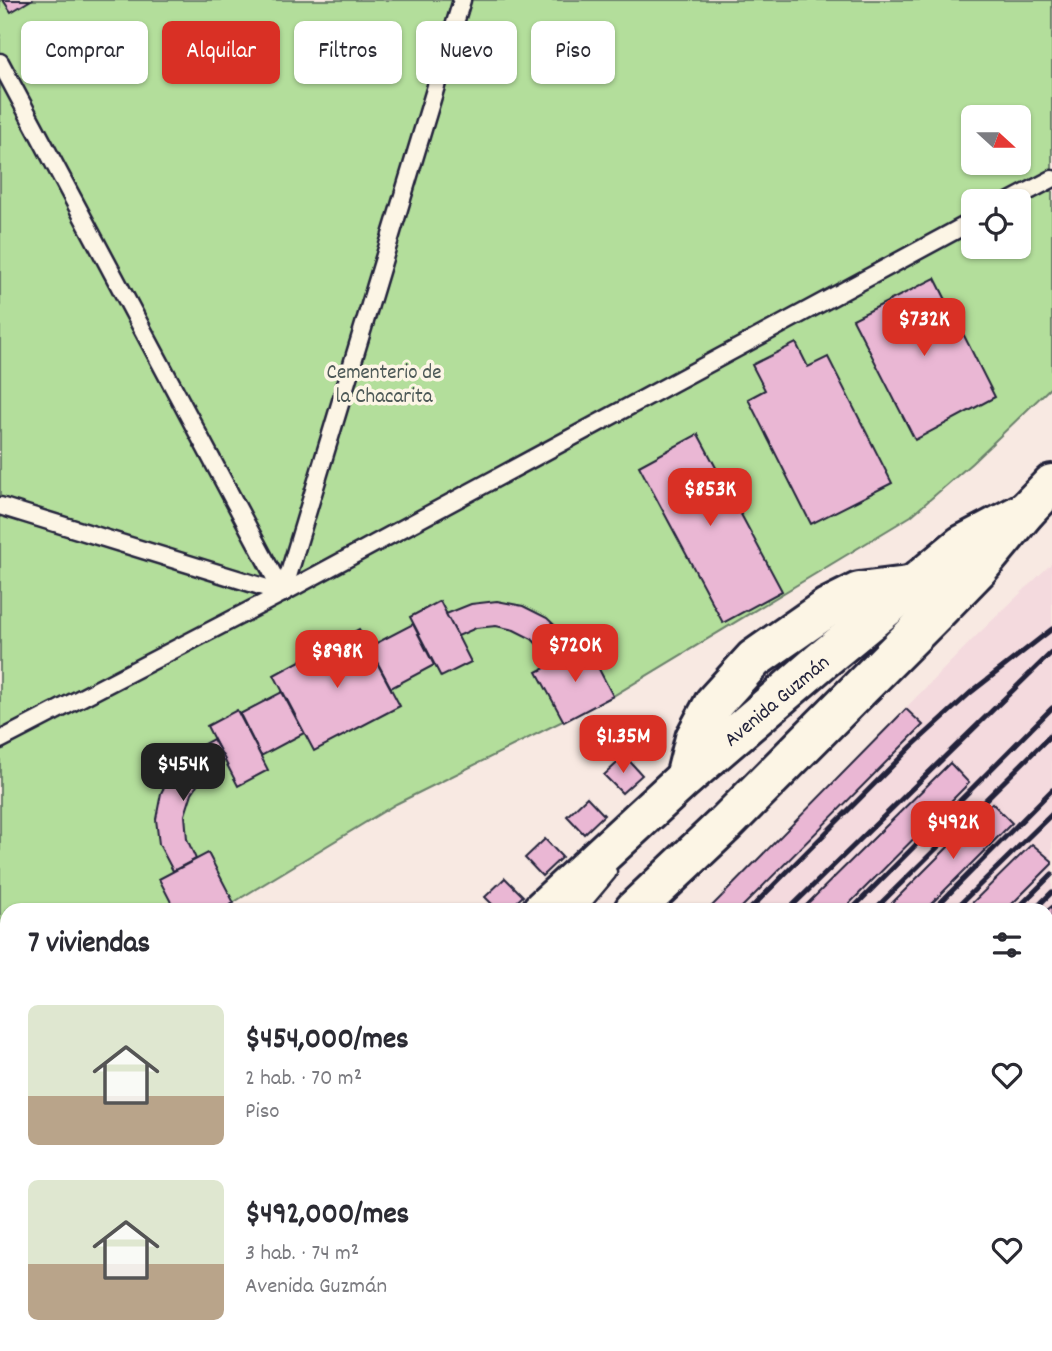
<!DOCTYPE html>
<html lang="es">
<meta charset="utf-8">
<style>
body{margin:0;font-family:Dekko,sans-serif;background:#f2f2f3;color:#2b2b33;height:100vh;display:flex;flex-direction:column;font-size:26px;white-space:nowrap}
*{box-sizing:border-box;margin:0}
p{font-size:23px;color:#7c7c81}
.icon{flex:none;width:38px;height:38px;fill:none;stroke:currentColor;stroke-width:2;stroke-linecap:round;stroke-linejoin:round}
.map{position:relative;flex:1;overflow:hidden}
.details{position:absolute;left:0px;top:903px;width:1054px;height:448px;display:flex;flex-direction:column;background:#fff;border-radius:21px 21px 0 0;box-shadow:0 2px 5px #0004}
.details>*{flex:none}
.hud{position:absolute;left:21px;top:21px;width:700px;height:63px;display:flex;gap:14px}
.needle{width:46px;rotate:111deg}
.buttons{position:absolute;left:961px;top:105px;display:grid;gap:14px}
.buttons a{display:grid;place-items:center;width:70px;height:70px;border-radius:10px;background:#fff;box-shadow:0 2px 5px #0004;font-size:35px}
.price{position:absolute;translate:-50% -60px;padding:0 16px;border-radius:14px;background:#d93025;color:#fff;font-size:23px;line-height:46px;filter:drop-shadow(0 2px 4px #0008)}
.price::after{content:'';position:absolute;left:50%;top:42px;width:21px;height:16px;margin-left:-10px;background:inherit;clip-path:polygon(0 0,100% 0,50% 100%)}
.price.current{background:#222;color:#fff}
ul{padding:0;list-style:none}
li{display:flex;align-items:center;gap:21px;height:175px;padding:0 28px}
li span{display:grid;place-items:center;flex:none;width:196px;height:140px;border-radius:10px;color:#555}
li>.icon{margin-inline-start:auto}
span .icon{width:84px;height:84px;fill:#fffc;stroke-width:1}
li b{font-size:30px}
h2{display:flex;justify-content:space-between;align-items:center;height:84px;padding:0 28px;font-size:30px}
.chip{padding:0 24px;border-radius:10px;background:#fff;box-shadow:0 2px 5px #0004;font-size:24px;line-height:63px}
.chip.current{background:#d93025;color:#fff}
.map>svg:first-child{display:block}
</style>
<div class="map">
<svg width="1052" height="1351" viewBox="0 0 1052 1351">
<rect width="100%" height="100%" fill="#f8e9e2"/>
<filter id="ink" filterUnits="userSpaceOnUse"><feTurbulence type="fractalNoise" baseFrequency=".0143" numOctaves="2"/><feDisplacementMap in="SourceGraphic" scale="14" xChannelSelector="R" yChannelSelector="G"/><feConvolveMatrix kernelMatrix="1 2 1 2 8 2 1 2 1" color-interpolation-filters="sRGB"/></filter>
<g filter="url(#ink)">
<g fill="#f4dade">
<path d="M1052,563V1102L1047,1107L1046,910H708L976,636Z"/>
<path d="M1047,1185H1052V1351H863L870,1344H1046Z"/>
</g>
<g fill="#b3de9b" stroke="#6a806b" stroke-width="2" fill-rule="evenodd">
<path d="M0,0H1052V386L972,463L911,516L613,696L396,804L221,910H7V1022L0,1026ZM973,117H1018V163H973ZM973,201H1018V247H973Z"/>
<path d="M7,1211V1344H143L136,1351H0V1214Z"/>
</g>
<g fill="#eab7d4" stroke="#22223b" stroke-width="2">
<path d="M3,0H31L11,12Z"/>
<path d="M935,278L995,397L915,440L853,319Z"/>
<path d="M796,343L808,367L828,357L892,483L811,524L748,399L765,390L752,365Z"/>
<path d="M698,434L782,591L723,623L639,466Z"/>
<path d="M440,601L471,662L441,677L410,617Z"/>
<path d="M497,601L523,606L547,618L566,636L575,652L551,665L545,653L532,639L514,630L496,626L476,628L458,636L446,614L471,604Z"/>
<path d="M413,624L434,665L391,688L369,647Z"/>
<path d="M359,629L400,706L314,751L274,675Z"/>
<path d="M587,646L613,696L564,722L537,672Z"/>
<path d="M282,692L304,733L261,756L240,714Z"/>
<path d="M906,709L923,725L739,910H708Z"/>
<path d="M237,710L268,770L238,786L207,726Z"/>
<path d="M213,739L225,760L205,774L192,793L185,815L187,839L196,859L173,871L159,844L156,819L161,793L173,770L191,751Z"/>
<path d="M625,756L642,775L622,793L604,775Z"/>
<path d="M950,763L969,783L843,910H801Z"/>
<path d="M587,797L604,815L584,834L567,816Z"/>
<path d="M992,803L1012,823L925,910H885Z"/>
<path d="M545,839L562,857L542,876L525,858Z"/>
<path d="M1032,844L1052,861V864L1006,910H965Z"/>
<path d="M208,853L234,903L221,910H175L159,879Z"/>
<path d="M505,878L523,896L508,910H498L485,897Z"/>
<path d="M1052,906V942L1046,948V911Z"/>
<path d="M1046,1085L1052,1090V1103L1046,1108Z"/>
<path d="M1046,1211L1052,1217V1305L1046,1310Z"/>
<path d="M701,1344H804L798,1351H708Z"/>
<path d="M870,1344H1010L1002,1351H863Z"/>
</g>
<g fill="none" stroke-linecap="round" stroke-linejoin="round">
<g stroke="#22223b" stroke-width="21">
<g id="lane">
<path d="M0,62L283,593"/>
<path d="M1010,201L1052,179"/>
<path d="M0,506L283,593"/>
<path d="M283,593L462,0"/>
<path d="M0,740L283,593L973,221"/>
<path d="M576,910L608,872"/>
<path d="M1046,1071L1052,1077"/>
<path d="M297,1351L304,1344"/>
<path d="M424,1351L431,1344"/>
<path d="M1028,1351L1036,1344"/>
</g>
</g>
<g stroke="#22223b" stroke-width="37">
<g id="street">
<path d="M0,1057L7,1053"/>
<path d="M1046,1136L1052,1130"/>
<path d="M824,1351L831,1344"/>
</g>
</g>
<g stroke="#22223b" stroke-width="44">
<g id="secondary">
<path d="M685,778L695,738L714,703L754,659L827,608L859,592L916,585"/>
<path d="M542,910L685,778L821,661L962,545L1026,511"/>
<path d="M634,910L725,824L939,609L978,569L1026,511L1052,484"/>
<path d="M612,1344L619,1351"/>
<path d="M177,1351L184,1344"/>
<path d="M390,1351L397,1344"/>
</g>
</g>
<use href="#lane" stroke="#fcf5e5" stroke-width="16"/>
<use href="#street" stroke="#fcf5e5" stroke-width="32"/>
<use href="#secondary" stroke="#fcf5e5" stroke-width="38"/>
<g stroke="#22223b" stroke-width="5">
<path d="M749,910L912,746L970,693L1052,629"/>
<path d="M788,910L1052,652"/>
<path d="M851,910L1052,708"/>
<path d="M874,910L1052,734"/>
<path d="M933,910L1052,790"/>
<path d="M954,910L1052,814"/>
<path d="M1016,910L1052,874"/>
<path d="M1034,910L1052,892"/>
<path d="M1046,959L1052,953"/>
</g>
</g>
</g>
<g text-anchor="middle" stroke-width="7" stroke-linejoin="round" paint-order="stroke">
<g font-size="21" fill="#4e5a58" stroke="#fcf5e5">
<text x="384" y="378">Cementerio de<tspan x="384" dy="24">la Chacarita</tspan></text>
</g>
<g font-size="21" fill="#22223b" stroke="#fcf5e5">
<text transform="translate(776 700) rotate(-40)" y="7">Avenida Guzmán</text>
</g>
</g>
</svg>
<div class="buttons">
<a><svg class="needle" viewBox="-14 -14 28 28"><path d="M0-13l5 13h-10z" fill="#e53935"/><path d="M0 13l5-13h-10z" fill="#7c7c81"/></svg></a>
<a><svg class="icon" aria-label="locate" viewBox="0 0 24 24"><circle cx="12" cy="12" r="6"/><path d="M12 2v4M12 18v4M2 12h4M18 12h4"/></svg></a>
</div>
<b class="price" style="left:924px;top:358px">$732K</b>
<b class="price" style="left:710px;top:528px">$853K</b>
<b class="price" style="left:575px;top:684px">$720K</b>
<b class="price" style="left:337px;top:690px">$898K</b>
<b class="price" style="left:623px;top:775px">$1.35M</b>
<b class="price current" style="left:183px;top:803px">$454K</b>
<b class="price" style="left:953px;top:861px">$492K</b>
<div class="hud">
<a class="chip">Comprar</a>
<a class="chip current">Alquilar</a>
<a class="chip">Filtros</a>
<a class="chip">Nuevo</a>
<a class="chip">Piso</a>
</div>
<section class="details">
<h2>7 viviendas<svg class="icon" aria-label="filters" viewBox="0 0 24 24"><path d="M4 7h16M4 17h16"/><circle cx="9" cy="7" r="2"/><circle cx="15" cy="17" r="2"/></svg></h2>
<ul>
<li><span style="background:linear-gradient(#dfe7d0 65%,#b9a48a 0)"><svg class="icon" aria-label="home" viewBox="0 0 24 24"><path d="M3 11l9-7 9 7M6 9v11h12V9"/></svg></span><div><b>$454,000/mes</b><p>2 hab. · 70 m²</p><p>Piso</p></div><svg class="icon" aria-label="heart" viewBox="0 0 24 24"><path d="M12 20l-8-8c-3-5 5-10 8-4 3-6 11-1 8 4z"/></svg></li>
<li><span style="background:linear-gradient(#dfe7d0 60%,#b9a48a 0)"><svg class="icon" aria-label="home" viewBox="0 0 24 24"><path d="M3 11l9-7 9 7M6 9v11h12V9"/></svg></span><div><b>$492,000/mes</b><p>3 hab. · 74 m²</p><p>Avenida Guzmán</p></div><svg class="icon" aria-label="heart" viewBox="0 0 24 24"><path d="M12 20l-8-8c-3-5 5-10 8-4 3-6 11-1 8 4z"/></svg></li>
</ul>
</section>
</div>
